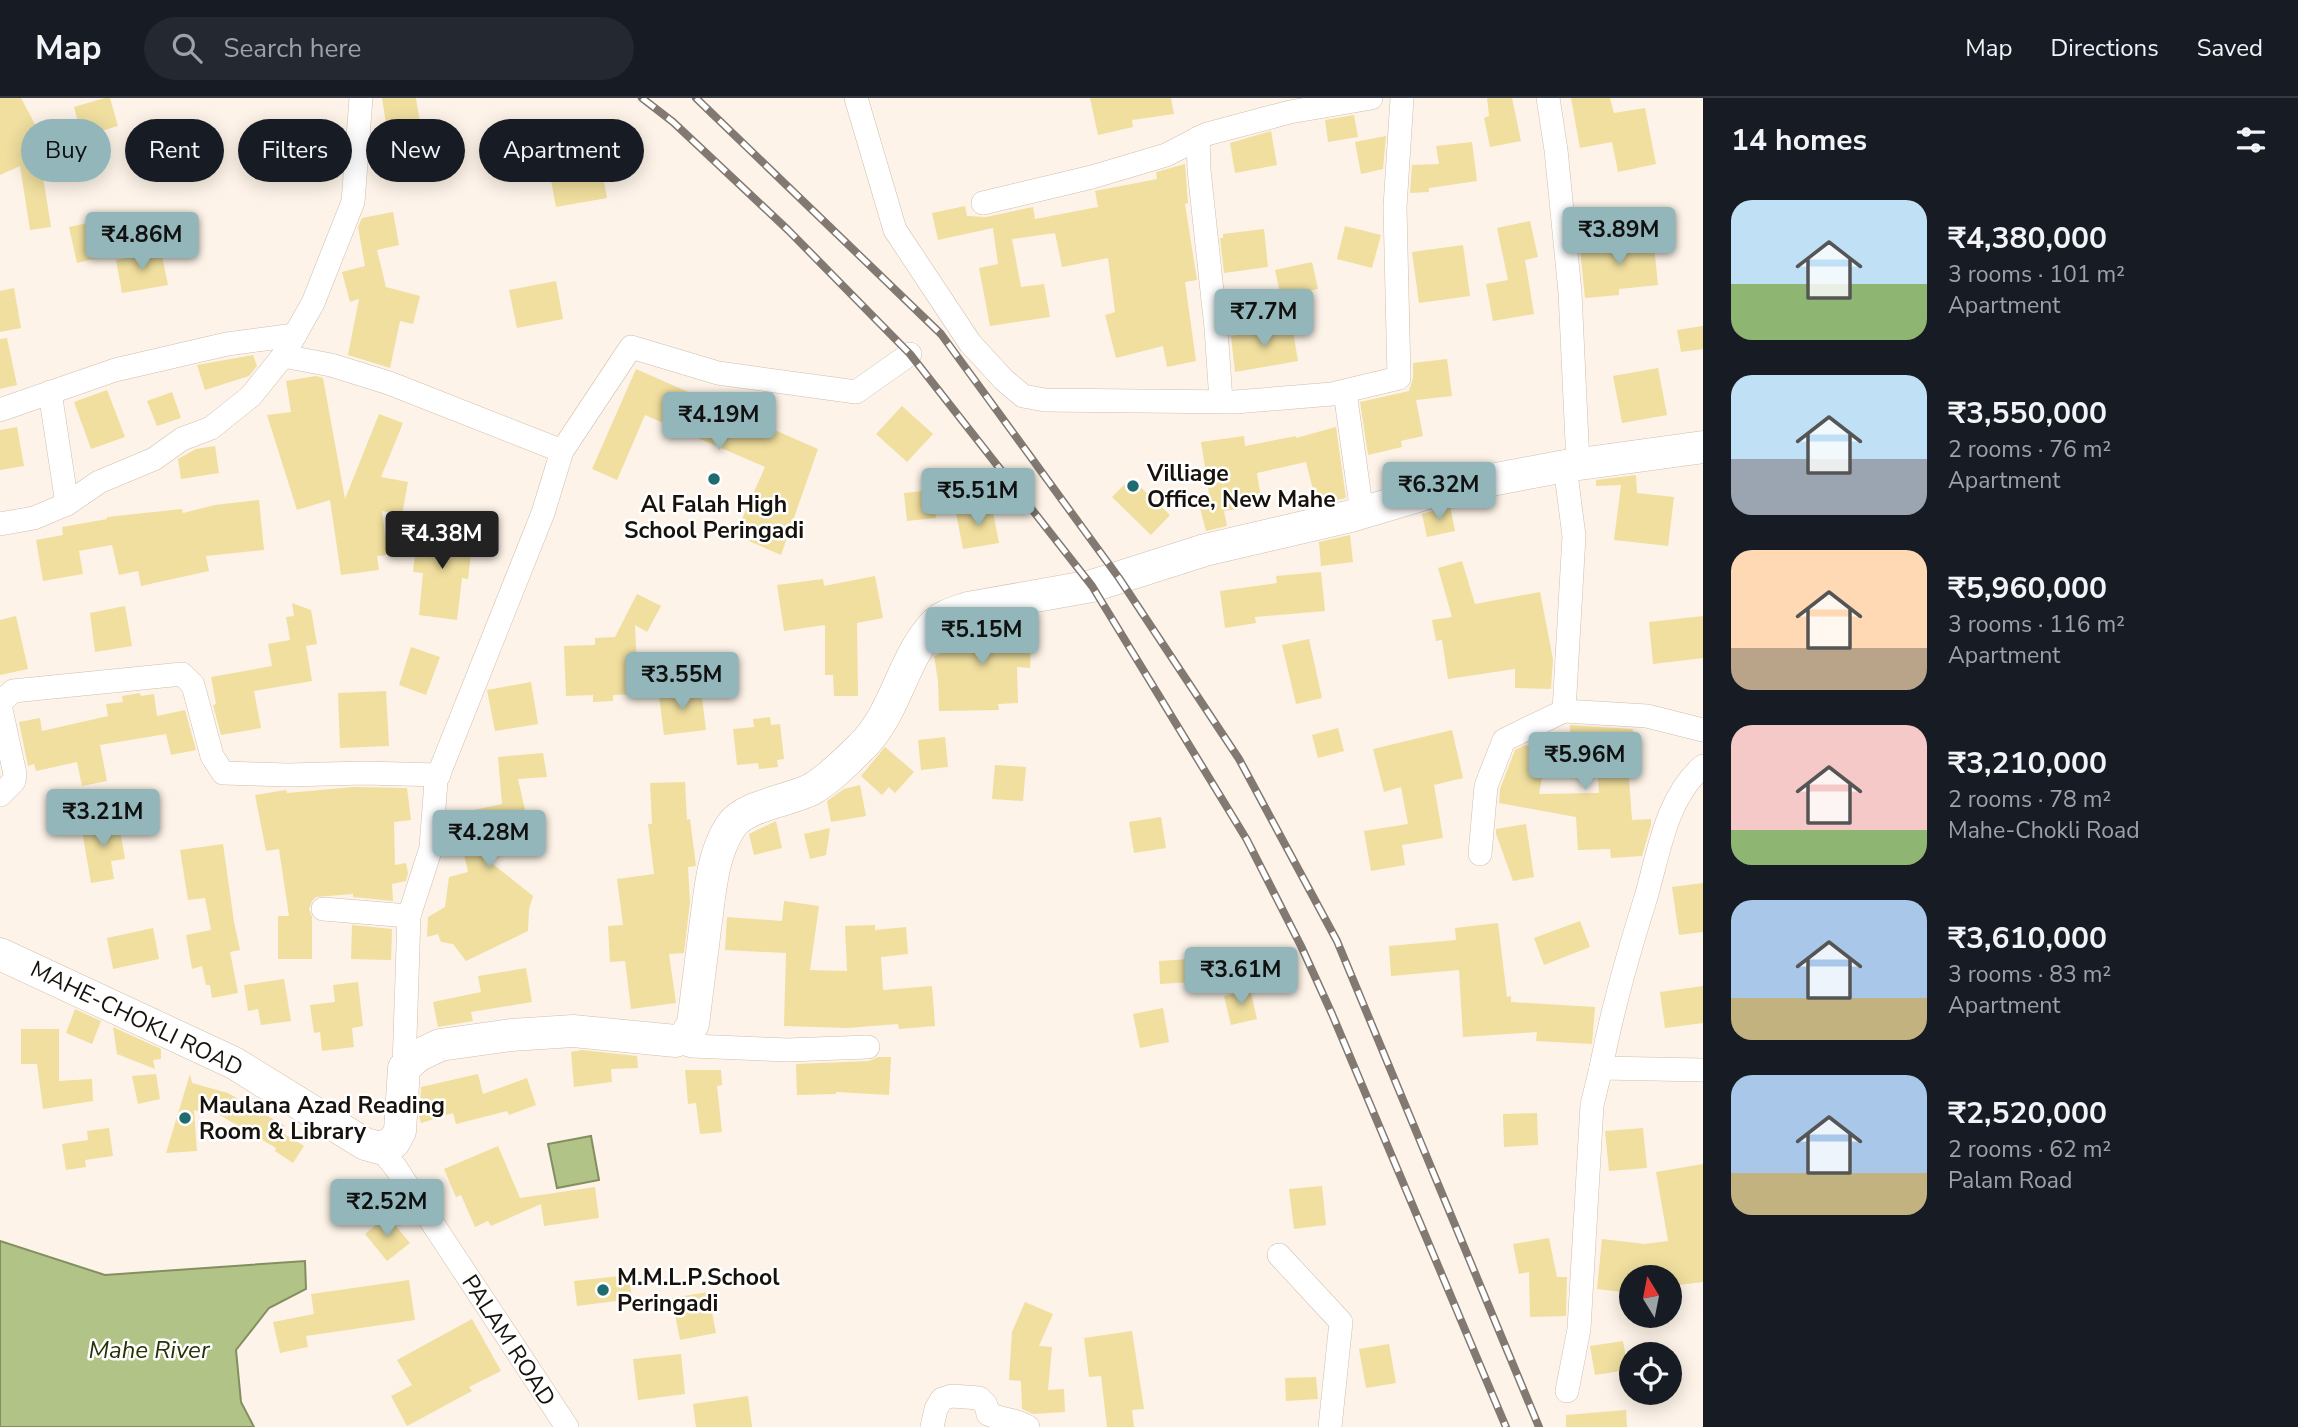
<!DOCTYPE html>
<meta charset="utf-8">
<style>
body{margin:0;font-family:"Nunito Sans",sans-serif;background:#242831;color:#f1f3f6;height:100vh;display:flex;flex-direction:column;font-size:26px;white-space:nowrap}
*{box-sizing:border-box;margin:0}
p{font-size:23px;color:#9ea1a6}
.icon{flex:none;width:38px;height:38px;fill:none;stroke:currentColor;stroke-width:2;stroke-linecap:round;stroke-linejoin:round}
.map{position:relative;flex:1;overflow:hidden}
.details{display:flex;flex-direction:column;background:#171b24;width:595px}
.details>*{flex:none}
.banner{position:absolute;left:21px;top:21px;width:665px;height:63px;display:flex;gap:14px}
.needle{width:46px;rotate:350deg}
.tools{position:absolute;left:1619px;top:1167px;display:grid;gap:14px}
.tools a{display:grid;place-items:center;width:63px;height:63px;border-radius:50%;background:#171b24;box-shadow:0 4px 18px #0003;font-size:35px}
.price{position:absolute;translate:-50% -60px;padding:0 16px;border-radius:7px;background:#92b6ba;color:#111;font-size:23px;line-height:46px;filter:drop-shadow(0 2px 4px #0008)}
.price::after{content:'';position:absolute;left:50%;top:42px;width:21px;height:16px;margin-left:-10px;background:inherit;clip-path:polygon(0 0,100% 0,50% 100%)}
.price.current{background:#222;color:#fff}
ul{padding:0;list-style:none}
li{display:flex;align-items:center;gap:21px;height:175px;padding:0 28px}
li span{display:grid;place-items:center;flex:none;width:196px;height:140px;border-radius:21px;color:#555}
li>.icon{margin-inline-start:auto}
span .icon{width:84px;height:84px;fill:#fffc;stroke-width:1}
li b{font-size:30px}
h2{display:flex;justify-content:space-between;align-items:center;height:84px;padding:0 28px;font-size:30px}
.chip{padding:0 24px;border-radius:32px;background:#171b24;box-shadow:0 4px 18px #0003;font-size:24px;line-height:63px}
.chip.current{background:#92b6ba;color:#111}
header{display:flex;align-items:center;gap:42px;box-sizing:border-box;height:98px;padding:0 35px;background:#171b24;border-bottom:2px solid #363941}
header strong{font-size:33px}
nav{display:flex;gap:38px;margin-inline-start:auto;font-size:24px}
.search{width:490px;height:63px;background:#242831;display:flex;align-items:center;gap:18px;box-sizing:border-box;padding:0 24px;border-radius:38px;color:#9ea1a6;font-size:26px}
main{display:flex;flex:1;min-height:0}
.map>svg:first-child{display:block}
</style>
<header>
<strong>Map</strong>
<div class="search"><svg class="icon" aria-label="search" viewBox="0 0 24 24"><circle cx="10" cy="10" r="6"/><path d="M15 15l6 6"/></svg>Search here</div>
<nav><a>Map</a><a>Directions</a><a>Saved</a></nav>
</header>
<main>
<div class="map">
<svg width="1703" height="1329" viewBox="0 0 1703 1329">
<rect width="100%" height="100%" fill="#fdf3e8"/>
<g fill="#b1c386" stroke="#838e61" stroke-width="2">
<path d="M591,1038L599,1082L557,1090L548,1046Z"/>
<path d="M0,1143L105,1177L305,1163L306,1191L269,1210L236,1252L241,1304L254,1329H0Z"/>
</g>
<g fill="#f0df9f">
<path d="M0,0H21L38,32L42,30L54,53L40,60L51,129L30,132L20,68L0,77Z"/>
<path d="M105,0H110L118,28L82,39L74,9Z"/>
<path d="M382,0H416L421,31H417L426,75L393,82L387,52L390,51Z"/>
<path d="M1090,0H1171L1174,16L1132,22L1133,29L1098,37Z"/>
<path d="M1487,0H1512L1521,43L1490,49L1484,20L1489,18Z"/>
<path d="M1571,0H1610L1614,15L1645,10L1656,66L1618,74L1612,44L1580,50Z"/>
<path d="M1354,17L1358,39L1328,44L1325,22Z"/>
<path d="M255,25L311,26L310,73L254,72Z"/>
<path d="M1271,33L1277,67L1235,75L1230,45Z"/>
<path d="M1386,38L1383,71L1361,76L1355,44Z"/>
<path d="M1472,44L1477,83L1429,90V94L1410,95L1412,67L1439,66L1436,48Z"/>
<path d="M598,52L607,100L556,109L547,61Z"/>
<path d="M1185,66L1188,105L1185,106L1197,182L1185,184L1196,263L1167,269L1163,248L1116,260L1105,217L1115,214L1108,160L1062,169L1055,135L1012,141L1021,189L1044,186L1050,219L990,228L979,170L998,166L993,130L938,142L932,115L965,108L967,118L986,119L1033,109L1035,121L1030,122L1098,109L1095,93L1157,81L1156,74Z"/>
<path d="M393,114L399,147L377,152L386,189L420,198L413,226L400,223L390,270L348,257L359,201L350,204L342,174L365,168L358,129L362,120Z"/>
<path d="M1530,123L1538,159L1525,162L1534,216L1493,223L1486,186L1508,182L1497,130Z"/>
<path d="M92,124L109,157L77,165L69,129Z"/>
<path d="M1345,128L1381,137L1372,170L1337,161Z"/>
<path d="M1264,131L1268,169L1224,175L1220,140H1223V136Z"/>
<path d="M1653,136L1658,187L1619,191V197L1585,200L1580,151L1622,147L1621,139Z"/>
<path d="M1463,147L1470,198L1419,205L1412,154Z"/>
<path d="M161,153L168,187L122,195L116,162Z"/>
<path d="M1312,164L1318,191L1281,199L1275,172Z"/>
<path d="M556,183L563,221L517,230L509,192Z"/>
<path d="M14,190L21,230L0,234V193Z"/>
<path d="M1292,227L1298,263L1235,274L1231,238Z"/>
<path d="M1703,228V251L1681,254L1677,232Z"/>
<path d="M7,240L17,287L0,291V241Z"/>
<path d="M253,257L257,268L249,278L205,292L197,267Z"/>
<path d="M1447,261L1452,298L1416,302L1423,338L1401,343L1402,349L1368,357L1360,304L1409,293L1413,280V265Z"/>
<path d="M1658,270L1667,317L1622,325L1613,278Z"/>
<path d="M636,271L818,351L781,457L735,437L765,369L645,317L617,382L592,371Z"/>
<path d="M316,278L323,280L345,401L379,316L403,325L381,379L408,384L402,417L382,413L388,457L377,458L379,472L341,477L330,402L297,412L267,317L291,314L286,283Z"/>
<path d="M107,292L125,339L91,351L74,304Z"/>
<path d="M172,294L181,320L157,328L147,303Z"/>
<path d="M902,308L933,336L907,364L876,336Z"/>
<path d="M17,329L24,368L0,372V332Z"/>
<path d="M1336,329L1346,400L1317,407L1306,364L1257,375L1262,407L1224,413L1227,428L1206,433L1200,410L1211,408L1201,344L1244,338L1245,348L1296,338V340Z"/>
<path d="M215,348L219,375L181,381L178,361L196,351Z"/>
<path d="M1636,377L1637,395L1674,399L1668,448L1614,442L1621,387L1596,388V382Z"/>
<path d="M1131,380L1170,417L1151,437L1112,399Z"/>
<path d="M934,392L936,420L907,423L904,395Z"/>
<path d="M259,402L264,452L206,458L209,473L141,488L138,473L119,477L112,447L79,453L83,476L43,483L36,442L63,437L62,429L107,421V419L182,411L183,415L215,407Z"/>
<path d="M1450,408L1455,433L1427,439L1422,416Z"/>
<path d="M992,409L999,445L963,451L956,415Z"/>
<path d="M418,431L473,438L468,481L462,480L457,522L419,517L423,475L413,474Z"/>
<path d="M1350,437L1353,464L1321,468L1319,444Z"/>
<path d="M1462,463L1475,506L1540,494L1553,561L1551,591L1515,590V571L1448,581L1442,542L1436,543L1432,522L1452,519L1438,470Z"/>
<path d="M1321,474L1325,513L1255,519L1256,525L1225,530L1220,493L1277,485L1276,478Z"/>
<path d="M875,478L883,520L857,525L858,598H834L833,577H825V527L784,533L777,487L823,481L824,488Z"/>
<path d="M637,496L661,508L647,534L635,527L638,596L613,597V603L593,604V597L566,598L564,548L595,547V540L615,539Z"/>
<path d="M292,505L311,512L317,546L306,548L312,583L254,593L261,630L221,637L213,607L216,606L211,579L272,568L268,546L290,542L286,519L294,518Z"/>
<path d="M125,508L132,548L95,554L90,515Z"/>
<path d="M16,518L28,571L0,577V522Z"/>
<path d="M1703,518V560L1653,566L1649,524Z"/>
<path d="M982,526L1032,529L1030,570L1017,569L1018,605L998,606L999,612L939,613L938,583L934,558L939,556V551L952,536Z"/>
<path d="M1309,541L1322,600L1296,606L1282,547Z"/>
<path d="M411,549L440,559L426,597L399,587Z"/>
<path d="M531,584L538,626L495,633L487,592Z"/>
<path d="M701,592L706,632L664,637L659,597Z"/>
<path d="M386,593L389,648L340,650L338,595Z"/>
<path d="M140,595L141,598L154,596L157,618L185,612L196,652L171,657L166,636L100,647L107,683L82,688L77,664L36,673L34,666L28,668L19,624L40,620L42,633L108,618L106,606L123,604L122,598Z"/>
<path d="M770,619L771,627L780,626L784,661L777,662L778,669L759,671L758,665L737,667L733,631L754,629L753,621Z"/>
<path d="M1570,627L1633,631L1632,652H1627L1632,722L1651,721V727L1642,758L1611,760L1610,751L1578,752L1576,719L1499,705L1500,691L1515,652L1525,647L1547,651L1539,696L1599,695L1596,651L1570,650Z"/>
<path d="M1338,630L1344,653L1318,660L1312,637Z"/>
<path d="M1452,632L1463,680L1434,687L1443,740L1402,747L1405,767L1371,773L1364,733L1408,726L1401,689L1384,694L1373,651Z"/>
<path d="M945,639L948,669L921,672L918,642Z"/>
<path d="M885,649L914,674L895,695L889,689L882,697L861,678Z"/>
<path d="M543,655L547,679L518,681L527,721L517,723L522,745L479,755L533,798L529,811L528,833L466,863L453,846L441,844L438,836L427,839L428,819L445,809L449,779L468,774L455,716L502,706L498,659Z"/>
<path d="M995,667L1026,669L1023,703L992,701Z"/>
<path d="M685,684L687,722L690,721L696,768L688,769L690,804L684,855L669,856L676,905L631,911L625,863L610,864L608,828L623,827L617,781L654,776L648,726H652L650,685Z"/>
<path d="M860,687L866,718L831,724L827,703L844,691Z"/>
<path d="M354,689L407,690L411,722L394,724L395,767L406,765L408,775L406,783L392,786L393,803L353,799V796L316,799L312,803L309,811L312,819V861H278V818H289L279,751L266,753L255,697L286,692L287,695Z"/>
<path d="M1161,719L1166,750L1134,755L1129,724Z"/>
<path d="M118,721L125,761L111,763L114,781L91,785L81,727Z"/>
<path d="M776,723L782,750L754,757L749,736Z"/>
<path d="M1526,726L1534,779L1513,783L1496,736V731Z"/>
<path d="M830,730L826,757L810,761L804,736Z"/>
<path d="M223,746L234,824L240,852L230,854L238,895L212,900L210,887H206L202,868L192,871L186,837L211,832L205,800L188,802L180,752Z"/>
<path d="M1703,785V834L1679,837L1672,789Z"/>
<path d="M784,803L819,808L810,872L847,873L845,828L875,827V832L906,829L908,856L881,859L883,892L932,888L935,928L899,931L898,926L847,930L784,928L786,855L725,852L727,819L782,823Z"/>
<path d="M1580,823L1590,849L1544,867L1534,840Z"/>
<path d="M1498,825L1507,899L1511,898V904L1595,909L1592,946L1536,943L1537,934L1463,939L1459,872L1391,878L1389,848L1456,842L1455,830Z"/>
<path d="M352,827L392,831L391,862L351,861Z"/>
<path d="M153,830L159,861L113,871L107,840Z"/>
<path d="M1190,861L1192,884L1160,886L1159,863Z"/>
<path d="M526,870L532,904L471,914L473,923L438,929L433,904L481,894L478,878Z"/>
<path d="M284,881L291,923L261,927L258,911L248,913L244,887Z"/>
<path d="M358,884L363,928L352,930L354,949L322,953L320,934L314,935L310,907L335,904L333,887Z"/>
<path d="M1703,888V925L1665,930L1660,894Z"/>
<path d="M1250,891L1257,921L1231,927L1224,898Z"/>
<path d="M1163,910L1169,944L1140,950L1133,916Z"/>
<path d="M75,911L101,923L92,946L66,935Z"/>
<path d="M113,929L161,951V961L153,962L155,971L117,956Z"/>
<path d="M21,931H59V983L92,981L93,1003L43,1011L37,966H21Z"/>
<path d="M582,952L637,958L638,970L611,971L612,984L574,989L571,954Z"/>
<path d="M878,959H891L889,997L836,994V996L797,997L796,966L869,963Z"/>
<path d="M685,972H721L722,987L717,988L722,1034L700,1036L696,1005L688,1006Z"/>
<path d="M156,976L160,1001L138,1006L132,978Z"/>
<path d="M190,976L192,985L228,995L285,1028L281,1034L304,1048L293,1065L275,1053L276,1050L206,1009L204,1015L194,1012L197,1053L166,1055Z"/>
<path d="M478,976L483,996L527,980L536,1007L509,1017L507,1013L456,1026L453,1015L421,1025L419,1018L421,989Z"/>
<path d="M1537,1015L1538,1047L1504,1049L1503,1016Z"/>
<path d="M109,1030L113,1058L85,1062L86,1069L66,1072L62,1046L88,1042L87,1033Z"/>
<path d="M1643,1030L1647,1070L1609,1073L1605,1033Z"/>
<path d="M498,1048L520,1100L595,1089L599,1120L544,1128L541,1106L491,1128L488,1123L475,1129L461,1097L456,1099L444,1071Z"/>
<path d="M1703,1066V1184L1670,1188V1180H1631V1195L1597,1191L1602,1141L1645,1146L1668,1143L1656,1074Z"/>
<path d="M1322,1088L1326,1127L1294,1131L1289,1091Z"/>
<path d="M387,1118L410,1145L387,1163L365,1136Z"/>
<path d="M1549,1140L1557,1179H1567L1566,1218L1530,1219L1529,1174L1519,1176L1513,1146Z"/>
<path d="M629,1177L632,1201L577,1208L574,1183Z"/>
<path d="M409,1182L415,1222L306,1238L308,1249L280,1255L273,1224L314,1216L311,1196Z"/>
<path d="M708,1194L716,1235L680,1242L672,1200Z"/>
<path d="M1025,1204L1053,1216L1039,1248L1052,1249L1048,1292L1064,1291L1065,1314L1033,1316L1022,1311L1021,1283L1009,1282L1012,1234Z"/>
<path d="M472,1221L501,1273L469,1289L472,1293L407,1328L391,1298L412,1287L397,1262Z"/>
<path d="M1132,1233L1144,1311L1132,1312L1134,1329H1107L1101,1278L1089,1279L1084,1240Z"/>
<path d="M1623,1243L1628,1272L1595,1277L1590,1248Z"/>
<path d="M1389,1246L1396,1285L1366,1290L1359,1251Z"/>
<path d="M681,1256L685,1296L638,1302L633,1261Z"/>
<path d="M1316,1279L1318,1301L1286,1303L1285,1280Z"/>
<path d="M748,1298L752,1329H696L693,1306Z"/>
<path d="M1626,1312L1627,1329H1566V1317Z"/>
</g>
<g fill="none" stroke-linecap="round" stroke-linejoin="round">
<g stroke="#cfbead" stroke-width="24">
<g id="street">
<path d="M361,0L353,104L313,205L283,258L331,267L389,285L562,353L631,249L718,275L856,294L910,256"/>
<path d="M856,0L895,132L970,245L1004,282L1023,298L1045,302L1235,304L1332,296L1399,280L1395,109L1402,0"/>
<path d="M1548,0L1556,52L1570,194L1578,366"/>
<path d="M1198,40L1199,72L1216,230L1221,303"/>
<path d="M983,105L1092,79L1166,57L1207,36L1290,14L1371,0"/>
<path d="M1345,294L1362,415"/>
<path d="M0,312L115,272L227,246L295,237"/>
<path d="M67,406L99,384L154,361L182,341L211,330L251,298L283,258"/>
<path d="M0,426L34,420L67,406L50,294"/>
<path d="M0,605L13,593L182,576L193,587L212,658L223,675L288,677L364,675L439,677"/>
<path d="M0,607L15,676L14,683L0,697"/>
<path d="M1564,613L1574,438L1565,368"/>
<path d="M1480,756L1486,688L1504,642L1564,613L1647,618L1703,632"/>
<path d="M323,811L409,818"/>
<path d="M676,943L692,948L788,952L868,949"/>
<path d="M404,970L409,818L431,750L436,683L543,415L562,353"/>
<path d="M1601,970C1612,912 1628,856 1646,799C1659,754 1666,700 1703,668"/>
<path d="M380,1050L396,1070L567,1329"/>
<path d="M1279,1157L1341,1224L1330,1329"/>
<path d="M1567,1293L1579,1231L1592,1007L1601,970L1703,972"/>
<path d="M932,1329L936,1311L942,1301L952,1298L979,1300L986,1307L988,1316C999,1321 1019,1322 1028,1329"/>
</g>
</g>
<g stroke="#cfbead" stroke-width="33">
<path id="secondary" d="M0,856L234,965L365,1046L380,1050L394,1044L400,1033L404,970L419,957L440,947L511,937L573,933L676,943L685,939L693,926C697,895 701,863 705,831C710,797 711,758 731,728C745,707 789,703 812,691C829,681 847,663 861,649C896,616 902,560 935,526C943,517 957,514 968,510L1092,488L1205,452L1351,418L1438,392L1565,368L1703,349"/>
</g>
<use href="#street" stroke="#fff" stroke-width="23"/>
<use href="#secondary" stroke="#fff" stroke-width="32"/>
<g stroke="#827a72" stroke-width="8">
<g id="rail">
<path d="M642,0L673,24L788,132L910,256L1092,488L1247,742L1301,848L1332,916L1506,1329"/>
<path d="M696,0L941,236L1119,480L1239,661L1337,843L1539,1329"/>
</g>
</g>
<use href="#rail" stroke="#fff" stroke-width="5" stroke-dasharray="16" stroke-linecap="butt"/>
</g>
<g fill="#1f6b70" stroke="#fff" stroke-width="2.5">
<circle cx="714" cy="381" r="7"/>
<circle cx="1133" cy="388" r="7"/>
<circle cx="185" cy="1020" r="7"/>
<circle cx="603" cy="1192" r="7"/>
</g>
<g text-anchor="middle" stroke-width="5" stroke-linejoin="round" paint-order="stroke">
<g font-size="23" font-weight="bold" fill="#18120c" stroke="#fff" text-anchor="start">
<text x="1147" y="383">Villiage<tspan x="1147" dy="26">Office, New Mahe</tspan></text>
<text x="714" y="414" text-anchor="middle">Al Falah High<tspan x="714" dy="26">School Peringadi</tspan></text>
<text x="199" y="1015">Maulana Azad Reading<tspan x="199" dy="26">Room &amp; Library</tspan></text>
<text x="617" y="1187">M.M.L.P.School<tspan x="617" dy="26">Peringadi</tspan></text>
</g>
<g font-size="23" fill="#18120c" stroke="#fff">
<text transform="translate(137 920) rotate(26)" y="8">MAHE-CHOKLI ROAD</text>
<text transform="translate(509 1242) rotate(57)" y="8">PALAM ROAD</text>
</g>
<g font-size="24" font-style="italic" fill="#283203" stroke="#fff">
<text x="149" y="1260">Mahe River</text>
</g>
</g>
</svg>
<div class="tools">
<a><svg class="needle" viewBox="-14 -14 28 28"><path d="M0-13l5 13h-10z" fill="#e53935"/><path d="M0 13l5-13h-10z" fill="#9ea1a6"/></svg></a>
<a><svg class="icon" aria-label="locate" viewBox="0 0 24 24"><circle cx="12" cy="12" r="6"/><path d="M12 2v4M12 18v4M2 12h4M18 12h4"/></svg></a>
</div>
<b class="price" style="left:1619px;top:169px">₹3.89M</b>
<b class="price" style="left:142px;top:174px">₹4.86M</b>
<b class="price" style="left:1264px;top:251px">₹7.7M</b>
<b class="price" style="left:719px;top:354px">₹4.19M</b>
<b class="price" style="left:1439px;top:424px">₹6.32M</b>
<b class="price" style="left:978px;top:430px">₹5.51M</b>
<b class="price current" style="left:442px;top:473px">₹4.38M</b>
<b class="price" style="left:982px;top:569px">₹5.15M</b>
<b class="price" style="left:682px;top:614px">₹3.55M</b>
<b class="price" style="left:1585px;top:694px">₹5.96M</b>
<b class="price" style="left:103px;top:751px">₹3.21M</b>
<b class="price" style="left:489px;top:772px">₹4.28M</b>
<b class="price" style="left:1241px;top:909px">₹3.61M</b>
<b class="price" style="left:387px;top:1141px">₹2.52M</b>
<div class="banner">
<a class="chip current">Buy</a>
<a class="chip">Rent</a>
<a class="chip">Filters</a>
<a class="chip">New</a>
<a class="chip">Apartment</a>
</div>
</div>
<section class="details">
<h2>14 homes<svg class="icon" aria-label="filters" viewBox="0 0 24 24"><path d="M4 7h16M4 17h16"/><circle cx="9" cy="7" r="2"/><circle cx="15" cy="17" r="2"/></svg></h2>
<ul>
<li><span style="background:linear-gradient(#bfe0f5 60%,#8fb573 0)"><svg class="icon" aria-label="home" viewBox="0 0 24 24"><path d="M3 11l9-7 9 7M6 9v11h12V9"/></svg></span><div><b>₹4,380,000</b><p>3 rooms · 101 m²</p><p>Apartment</p></div></li>
<li><span style="background:linear-gradient(#bfe0f5 60%,#9aa5b1 0)"><svg class="icon" aria-label="home" viewBox="0 0 24 24"><path d="M3 11l9-7 9 7M6 9v11h12V9"/></svg></span><div><b>₹3,550,000</b><p>2 rooms · 76 m²</p><p>Apartment</p></div></li>
<li><span style="background:linear-gradient(#ffd9b3 70%,#b9a48a 0)"><svg class="icon" aria-label="home" viewBox="0 0 24 24"><path d="M3 11l9-7 9 7M6 9v11h12V9"/></svg></span><div><b>₹5,960,000</b><p>3 rooms · 116 m²</p><p>Apartment</p></div></li>
<li><span style="background:linear-gradient(#f6c9c9 75%,#8fb573 0)"><svg class="icon" aria-label="home" viewBox="0 0 24 24"><path d="M3 11l9-7 9 7M6 9v11h12V9"/></svg></span><div><b>₹3,210,000</b><p>2 rooms · 78 m²</p><p>Mahe-Chokli Road</p></div></li>
<li><span style="background:linear-gradient(#a9c7e8 70%,#c2b280 0)"><svg class="icon" aria-label="home" viewBox="0 0 24 24"><path d="M3 11l9-7 9 7M6 9v11h12V9"/></svg></span><div><b>₹3,610,000</b><p>3 rooms · 83 m²</p><p>Apartment</p></div></li>
<li><span style="background:linear-gradient(#a9c7e8 70%,#c2b280 0)"><svg class="icon" aria-label="home" viewBox="0 0 24 24"><path d="M3 11l9-7 9 7M6 9v11h12V9"/></svg></span><div><b>₹2,520,000</b><p>2 rooms · 62 m²</p><p>Palam Road</p></div></li>
</ul>
</section>
</main>
